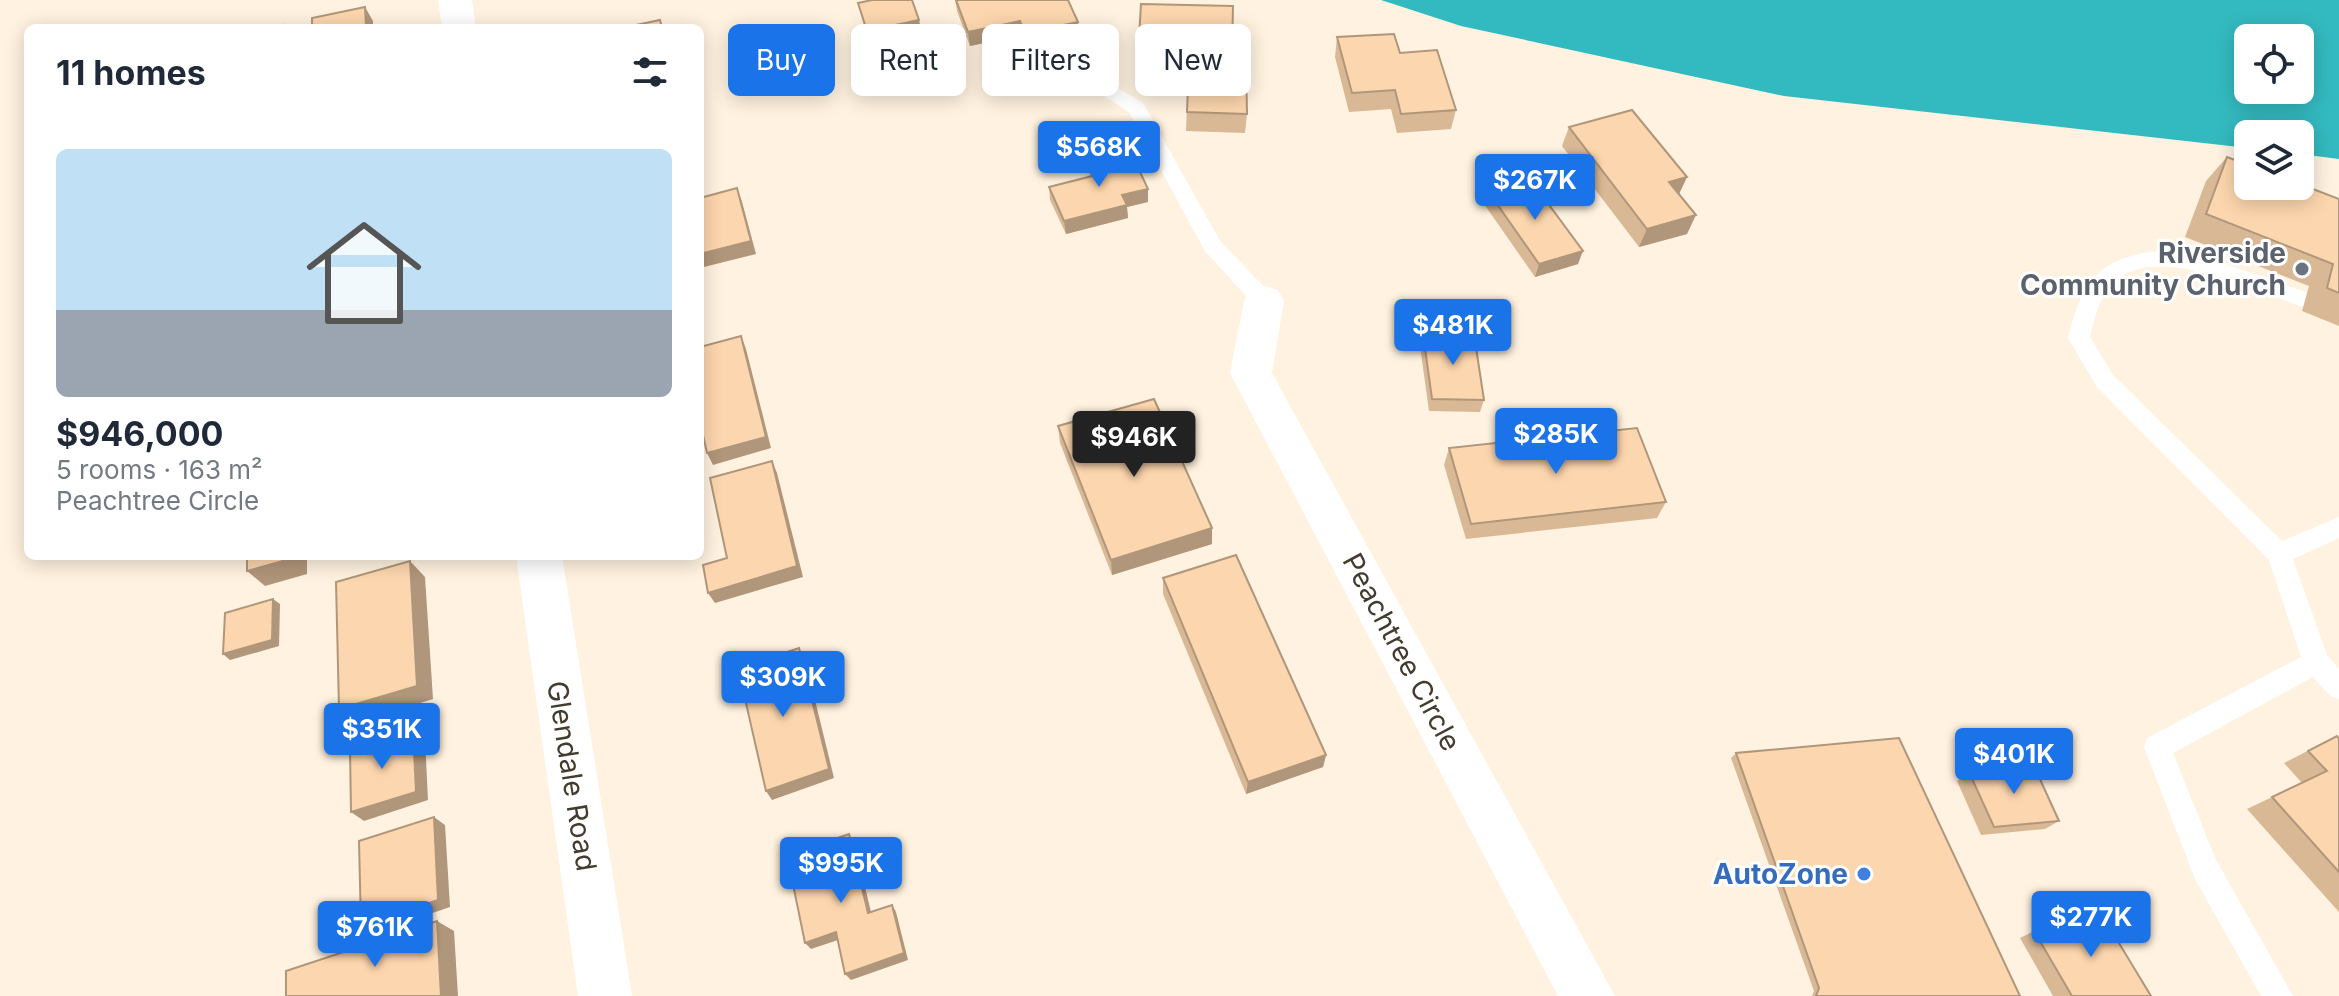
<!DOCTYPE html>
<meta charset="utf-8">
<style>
body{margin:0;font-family:Inter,sans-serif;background:#f6f6f7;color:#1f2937;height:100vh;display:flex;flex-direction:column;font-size:30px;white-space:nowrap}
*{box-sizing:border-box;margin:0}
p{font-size:26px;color:#747a83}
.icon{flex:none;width:44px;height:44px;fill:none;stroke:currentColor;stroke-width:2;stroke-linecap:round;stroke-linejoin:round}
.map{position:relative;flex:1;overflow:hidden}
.sheet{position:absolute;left:24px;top:24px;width:680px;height:536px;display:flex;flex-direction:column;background:#fff;border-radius:12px;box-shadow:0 4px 20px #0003}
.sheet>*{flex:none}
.hud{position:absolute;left:728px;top:24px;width:760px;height:72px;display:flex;gap:16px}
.fabs{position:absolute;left:2234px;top:24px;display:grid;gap:16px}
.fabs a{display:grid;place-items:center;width:80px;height:80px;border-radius:12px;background:#fff;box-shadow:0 4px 20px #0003;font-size:40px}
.price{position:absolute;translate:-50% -68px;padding:0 18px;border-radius:8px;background:#1a73e8;color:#fff;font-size:26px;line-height:52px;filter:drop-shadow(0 2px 4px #0008)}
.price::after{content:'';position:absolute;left:50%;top:48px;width:24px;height:18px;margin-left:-12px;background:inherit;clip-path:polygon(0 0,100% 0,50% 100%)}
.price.on{background:#222;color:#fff}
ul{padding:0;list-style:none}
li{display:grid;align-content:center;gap:16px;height:424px;padding:0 32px}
li span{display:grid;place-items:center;height:248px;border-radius:12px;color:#555}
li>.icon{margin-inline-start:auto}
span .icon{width:144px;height:144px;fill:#fffc;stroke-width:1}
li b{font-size:34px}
h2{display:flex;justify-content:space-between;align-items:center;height:96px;padding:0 32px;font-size:34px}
.pill{padding:0 28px;border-radius:12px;background:#fff;box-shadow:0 4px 20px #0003;font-size:28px;line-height:72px}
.pill.on{background:#1a73e8;color:#fff}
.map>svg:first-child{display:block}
</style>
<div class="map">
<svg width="2339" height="996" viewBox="0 0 2339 996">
<rect width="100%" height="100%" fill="#fff2e0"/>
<path fill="#33bac0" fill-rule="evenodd" d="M1381,0H2339V159L2300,154V134H2248V148L1784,96L1461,26ZM2248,38H2300V90H2248Z"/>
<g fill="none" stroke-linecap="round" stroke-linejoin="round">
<g fill="#fff" fill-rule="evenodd">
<path d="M1081,66L1143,103L1220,241L1272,295L1275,301L1272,307H1256L1205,251L1129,112L1074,76V68Z"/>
<path d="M2158,251L2223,263L2339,304V321C2286,305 2164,237 2115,281C2099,296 2095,318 2090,337L2113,375L2282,541L2339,517V538L2293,559L2327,655L2339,669V699L2330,696L2313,677L2173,753L2216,860L2293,996H2261L2195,879L2144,747L2147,738L2301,657L2269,560L2097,387L2068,338C2082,281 2098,258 2158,251Z"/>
</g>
<g fill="#fff" fill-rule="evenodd">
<path d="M438,0H472L476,28H442Z"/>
<path d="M1264,286L1278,290L1284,301L1272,373L1615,996H1558L1230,373L1244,301L1250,290Z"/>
<path d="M516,556H562L632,996H578Z"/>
</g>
</g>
<g fill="#d9b896">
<path d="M955,0L1079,36L1027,47L1022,35L970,46L957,11Z"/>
<path d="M858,3L922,33L870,45Z"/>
<path d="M1141,4L1232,57L1247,114L1245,133L1186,131L1189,59L1139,58V38Z"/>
<path d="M1337,37L1400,53L1456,110L1451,129L1397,133L1391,109L1349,112L1335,57Z"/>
<path d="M1569,127L1687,177L1679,194L1687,234L1639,247L1562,146Z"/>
<path d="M2227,157L2339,199V326L2302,311L2309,286L2185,237L2206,181Z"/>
<path d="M1099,163L1148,202L1127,207L1128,218L1066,234L1050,200L1049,187L1100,174Z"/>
<path d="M1488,191L1578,264L1535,277L1484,204Z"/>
<path d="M1423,334L1484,400L1480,412L1429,411L1420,346Z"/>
<path d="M1058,426L1212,528V544L1112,575L1060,443Z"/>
<path d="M1449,448L1666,502L1657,518L1466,539L1444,465Z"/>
<path d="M1163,578L1326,755L1323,767L1246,794L1163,594Z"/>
<path d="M2337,736L2339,739V912L2247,809L2302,783L2284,763Z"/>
<path d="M1736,753L2020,996H1812L1814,991L1731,758Z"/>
<path d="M1969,772L2059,821L2045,829L1981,835L1957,781Z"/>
<path d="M2034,931L2151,996H2053L2020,938Z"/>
</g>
<g fill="#b0967a">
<path d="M365,7L373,21V28H366Z"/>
<path d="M919,20L922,33L870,45L867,31Z"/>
<path d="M1020,21L1022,35L970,46L968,32Z"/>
<path d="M1078,22L1079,36L1027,47L1025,33Z"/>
<path d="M1687,177L1678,196L1669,182Z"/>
<path d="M737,188L742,202L756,254L700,268V254Z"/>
<path d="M1148,189V202L1127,207L1128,218L1066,234L1064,221L1122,195Z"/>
<path d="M1696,215L1687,234L1639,247L1647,229Z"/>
<path d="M1583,251L1578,264L1535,277L1539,264Z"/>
<path d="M741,336L746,349L771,448L713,465L707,453Z"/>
<path d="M772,461L777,473L803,577L715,603L708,593L797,566Z"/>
<path d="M1212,528V544L1112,575L1111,560Z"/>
<path d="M290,556H307V574L265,586L247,571Z"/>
<path d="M410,561L425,577L433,699L356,723L339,709Z"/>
<path d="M273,599L280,604L279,646L230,660L223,654Z"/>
<path d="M799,648L805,659L834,778L772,800L766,791Z"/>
<path d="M413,730L425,739L428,800L364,821L351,812Z"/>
<path d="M1326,755L1323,767L1246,794L1248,782Z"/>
<path d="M434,817L445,825L450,907L374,933L361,926Z"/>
<path d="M849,834L854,842L873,920L868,913Z"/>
<path d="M892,905L896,912L908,960L851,980L845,974Z"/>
<path d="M437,921L454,931L458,996H441Z"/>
<path d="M836,932L841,939L811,949L805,943Z"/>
</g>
<g fill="#fcd6ae" stroke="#b0967a" stroke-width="2">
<path d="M872,0H912L919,20L867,31L858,3Z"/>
<path d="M956,0H1068L1078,22L1025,33L1020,21L968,32Z"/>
<path d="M1141,4L1233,6L1232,57H1246L1247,114L1187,112L1190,40L1139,38Z"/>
<path d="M365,7L366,28H312V18Z"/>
<path d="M660,20L662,28H622Z"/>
<path d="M284,25V28H267Z"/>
<path d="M1394,34L1400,53L1437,50L1456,110L1401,114L1395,90L1352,93L1337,37Z"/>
<path d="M1632,110L1687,177L1669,182L1696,215L1647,229L1569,127Z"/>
<path d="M1132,155L1148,189L1122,195L1127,205L1064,221L1049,187L1104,173L1099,163Z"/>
<path d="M2227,157L2248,165V186H2300V184L2339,199V293L2327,288L2333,264L2206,214Z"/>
<path d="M1530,179L1583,251L1539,264L1488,191Z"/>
<path d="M737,188L751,241L700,254V198Z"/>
<path d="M1423,334H1474L1484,400L1432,399Z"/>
<path d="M741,336L766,437L707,453L700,422V347Z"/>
<path d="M1154,399L1212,528L1111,560L1058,426Z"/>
<path d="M1637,428L1666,502L1471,524L1449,448Z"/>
<path d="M772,461L797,566L708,593L703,565L727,558L710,478Z"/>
<path d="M1236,555L1326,755L1248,782L1163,578Z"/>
<path d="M247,556H290V559L247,571Z"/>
<path d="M410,561L417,686L339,709L336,582Z"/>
<path d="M273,599L272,640L223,654L225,613Z"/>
<path d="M799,648L829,769L766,791L738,668Z"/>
<path d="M413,730L416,792L351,812L350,749Z"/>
<path d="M2337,736L2339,739V872L2272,797L2327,771L2308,751Z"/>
<path d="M1899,738L2020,996H1816L1819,988L1736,753Z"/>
<path d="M2034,766L2059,821L1994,827L1969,772Z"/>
<path d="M434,817L438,900L361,926L359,841Z"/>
<path d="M849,834L868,913L892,905L904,953L845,974L836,932L805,943L787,855Z"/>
<path d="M2102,915L2151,996H2072L2034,931Z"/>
<path d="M437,921L441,996H286V971Z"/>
</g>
<circle fill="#6b7280" stroke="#fff" stroke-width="3" cx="2302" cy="269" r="8"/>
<circle fill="#3f7fe0" stroke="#fff" stroke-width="3" cx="1864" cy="874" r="8"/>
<g text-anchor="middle" stroke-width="6" stroke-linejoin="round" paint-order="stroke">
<g font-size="28" font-weight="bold" fill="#5b616d" stroke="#fff" text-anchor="end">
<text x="2286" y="263">Riverside<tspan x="2286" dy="32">Community Church</tspan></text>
</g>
<g font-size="28" fill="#443b2f" stroke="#fff">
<text transform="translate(1402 652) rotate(62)" y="10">Peachtree Circle</text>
<text transform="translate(572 776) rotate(81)" y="10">Glendale Road</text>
</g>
<g font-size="28" font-weight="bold" fill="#366cbe" stroke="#fff" text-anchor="end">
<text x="1848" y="884">AutoZone</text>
</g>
</g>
</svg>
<div class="fabs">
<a><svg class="icon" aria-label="locate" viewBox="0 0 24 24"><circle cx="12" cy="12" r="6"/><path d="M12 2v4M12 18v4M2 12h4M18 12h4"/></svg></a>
<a><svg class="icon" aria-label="layers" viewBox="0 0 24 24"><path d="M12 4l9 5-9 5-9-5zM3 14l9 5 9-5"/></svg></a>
</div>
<b class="price" style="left:1099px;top:189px">$568K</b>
<b class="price" style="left:1535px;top:222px">$267K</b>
<b class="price" style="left:1453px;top:367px">$481K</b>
<b class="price" style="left:1556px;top:476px">$285K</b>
<b class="price on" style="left:1134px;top:479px">$946K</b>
<b class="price" style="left:783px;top:719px">$309K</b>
<b class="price" style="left:382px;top:771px">$351K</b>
<b class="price" style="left:2014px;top:796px">$401K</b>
<b class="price" style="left:841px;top:905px">$995K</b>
<b class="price" style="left:2091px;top:959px">$277K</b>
<b class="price" style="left:375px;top:969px">$761K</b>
<div class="hud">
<a class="pill on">Buy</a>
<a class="pill">Rent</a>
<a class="pill">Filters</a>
<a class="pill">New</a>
</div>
<section class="sheet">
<h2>11 homes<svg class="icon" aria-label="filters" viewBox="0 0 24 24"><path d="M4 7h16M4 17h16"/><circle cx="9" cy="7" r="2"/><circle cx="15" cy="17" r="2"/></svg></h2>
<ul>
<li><span style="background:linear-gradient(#bfe0f5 65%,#9aa5b1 0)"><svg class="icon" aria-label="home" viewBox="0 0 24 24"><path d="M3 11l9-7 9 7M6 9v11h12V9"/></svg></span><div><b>$946,000</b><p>5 rooms · 163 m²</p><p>Peachtree Circle</p></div></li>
</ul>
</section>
</div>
